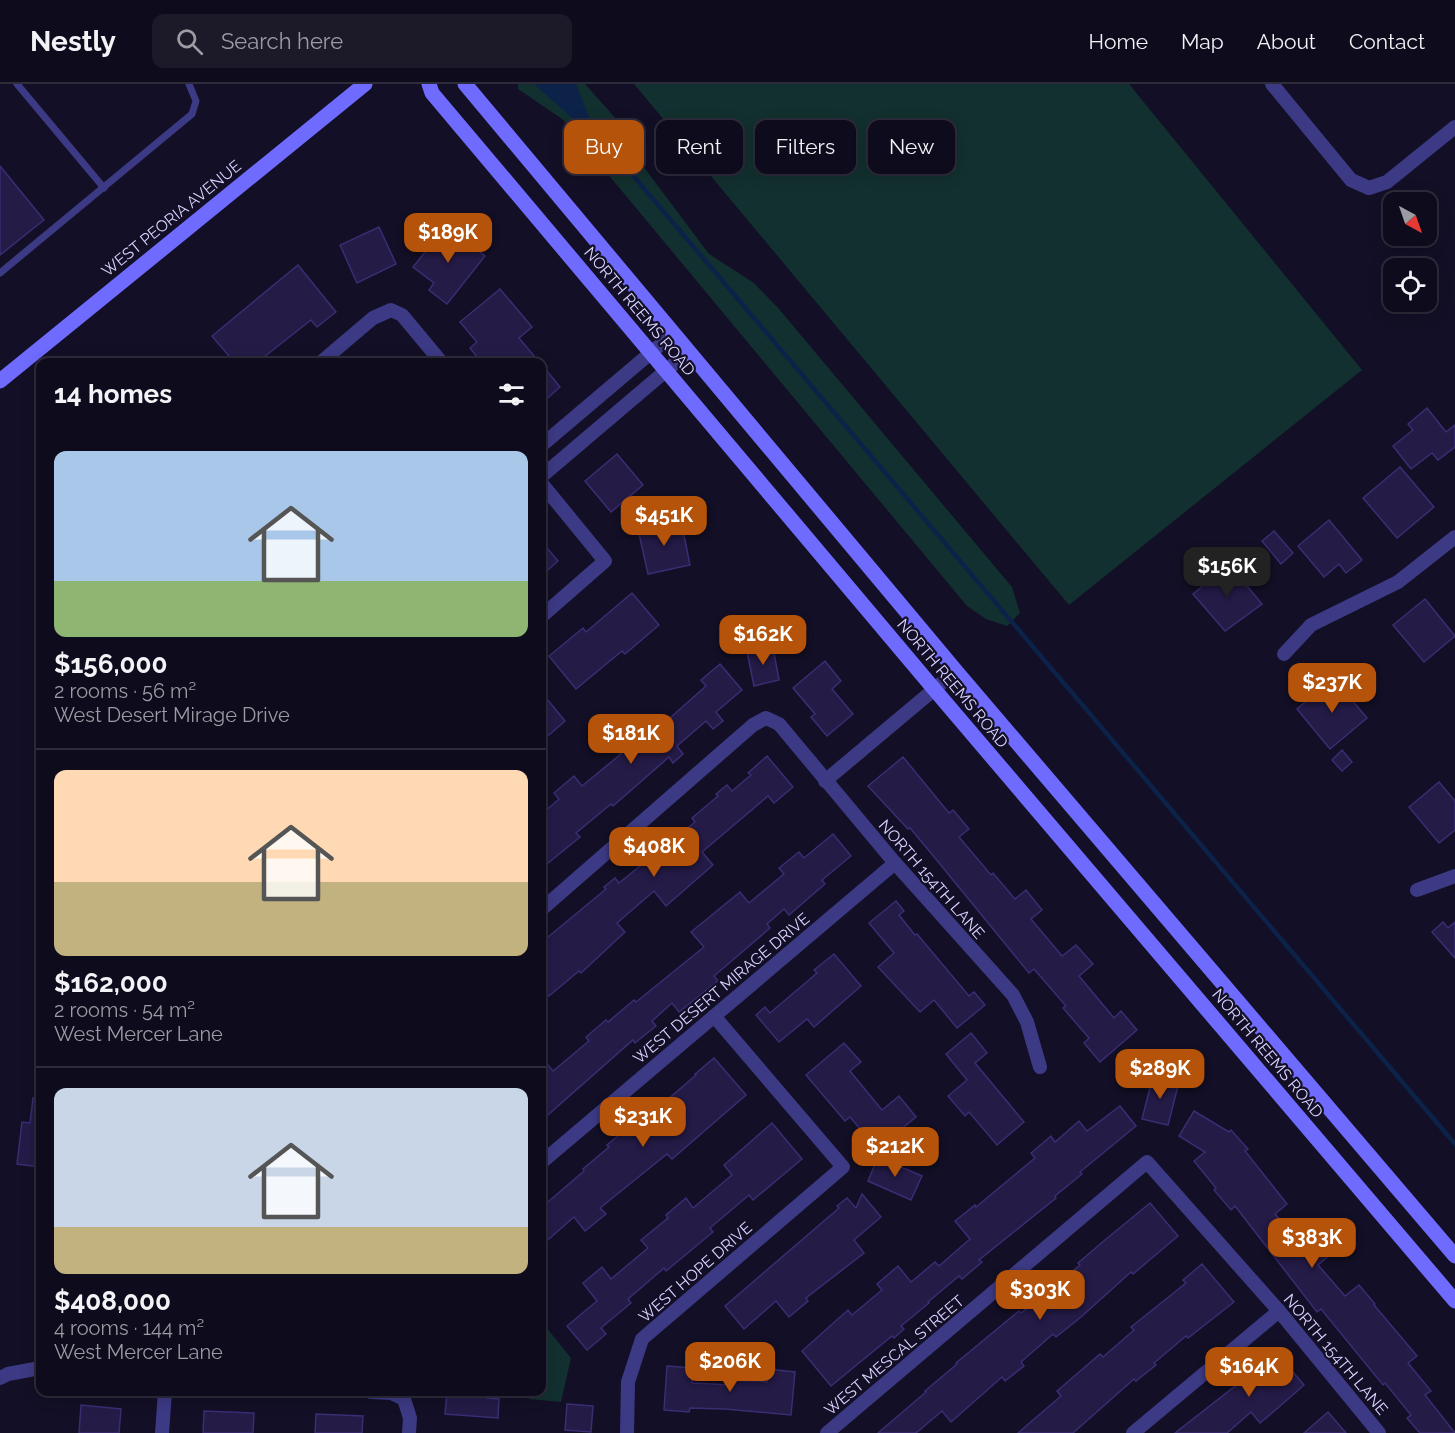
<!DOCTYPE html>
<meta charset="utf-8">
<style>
body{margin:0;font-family:Raleway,sans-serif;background:#1c1929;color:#f1f3f6;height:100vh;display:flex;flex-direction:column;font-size:22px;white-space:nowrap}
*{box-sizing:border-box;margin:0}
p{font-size:20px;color:#9b9ba3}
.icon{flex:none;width:33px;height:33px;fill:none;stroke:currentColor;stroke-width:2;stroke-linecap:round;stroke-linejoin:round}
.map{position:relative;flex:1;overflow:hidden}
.sheet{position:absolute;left:36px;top:274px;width:510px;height:1038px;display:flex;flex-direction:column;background:#0e0b1c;border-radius:12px;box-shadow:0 3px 15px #0003,0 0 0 2px #2e2b3b}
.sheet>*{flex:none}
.top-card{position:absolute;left:564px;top:36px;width:570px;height:54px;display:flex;gap:12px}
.needle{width:39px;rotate:140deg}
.tools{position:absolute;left:1383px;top:108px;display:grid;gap:12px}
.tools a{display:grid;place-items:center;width:54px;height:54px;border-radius:12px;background:#0e0b1c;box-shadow:0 3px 15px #0003,0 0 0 2px #2e2b3b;font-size:30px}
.price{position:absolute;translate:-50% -51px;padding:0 14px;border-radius:12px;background:#b45309;color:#fff;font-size:20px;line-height:39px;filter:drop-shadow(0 2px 3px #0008)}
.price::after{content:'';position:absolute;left:50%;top:36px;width:18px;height:14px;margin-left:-9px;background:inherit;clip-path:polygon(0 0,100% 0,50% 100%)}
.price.current{background:#222;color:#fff}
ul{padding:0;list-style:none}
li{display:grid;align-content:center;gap:12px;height:318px;padding:0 18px}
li+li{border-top:2px solid #2e2b3b}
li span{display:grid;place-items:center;height:186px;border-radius:12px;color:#555}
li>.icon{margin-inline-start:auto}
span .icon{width:108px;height:108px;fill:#fffc;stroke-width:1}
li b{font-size:26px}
h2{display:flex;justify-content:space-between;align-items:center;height:72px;padding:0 18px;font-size:26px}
.pill{padding:0 21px;border-radius:12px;background:#0e0b1c;box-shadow:0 3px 15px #0003,0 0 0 2px #2e2b3b;font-size:21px;line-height:54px}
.pill.current{background:#b45309;color:#fff}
header{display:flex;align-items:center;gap:36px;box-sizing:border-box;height:84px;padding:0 30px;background:#0e0b1c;border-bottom:2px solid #2e2b3b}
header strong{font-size:28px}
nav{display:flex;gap:33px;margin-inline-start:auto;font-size:21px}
.search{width:420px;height:54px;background:#1c1929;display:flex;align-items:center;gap:15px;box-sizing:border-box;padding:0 21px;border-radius:12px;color:#9b9ba3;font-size:22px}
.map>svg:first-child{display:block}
</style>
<header>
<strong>Nestly</strong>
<div class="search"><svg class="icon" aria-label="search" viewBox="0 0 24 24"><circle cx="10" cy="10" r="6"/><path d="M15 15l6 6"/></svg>Search here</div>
<nav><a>Home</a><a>Map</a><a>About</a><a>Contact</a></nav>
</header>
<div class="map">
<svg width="1455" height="1349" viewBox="0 0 1455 1349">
<rect width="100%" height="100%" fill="#130f26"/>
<g fill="#12302f">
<path d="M518,0H585L635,56L643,82L709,170L754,199L779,225L1012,503L1020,529L1007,542L986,535L967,522L562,35L518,5Z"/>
<path d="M634,0H1129L1362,286L1069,521Z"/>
<path d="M542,1238L571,1274L561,1318L529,1315L530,1308H542Z"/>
</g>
<path fill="#0c2248" d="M534,0H576L599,58Z"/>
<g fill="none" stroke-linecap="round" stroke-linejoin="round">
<path stroke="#0c2248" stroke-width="4.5" d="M591,42L1455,1060"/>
</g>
<g fill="#241b47" stroke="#3b2d73" stroke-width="1.5">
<path d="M0,82L44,136L0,171Z"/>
<path d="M446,142L485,172L447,220L429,206L434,199L413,183Z"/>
<path d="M379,143L396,180L357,199L340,161Z"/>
<path d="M298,181L336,228L317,243L311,236L264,273L269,279H235L212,252Z"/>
<path d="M500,205L532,243L519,254L540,279H482L470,264L477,258L460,238Z"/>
<path d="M542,281L560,303L542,319Z"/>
<path d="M1427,324L1446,348L1455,341V363L1438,376L1432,369L1411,385L1393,362L1413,346L1408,340Z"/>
<path d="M617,370L643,401L611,428L585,397Z"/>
<path d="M1400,383L1434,423L1397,454L1363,414Z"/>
<path d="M681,436L690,481L648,490L638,445Z"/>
<path d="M1329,436L1362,476L1346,489L1339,480L1324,493L1298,462Z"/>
<path d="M1274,447L1293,469L1281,480L1262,457Z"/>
<path d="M542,458L558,477L542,491Z"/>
<path d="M1229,480L1262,520L1225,547L1193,510Z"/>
<path d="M632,509L659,541L625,570L622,567L576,605L549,572L583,544L586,548Z"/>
<path d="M1425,515L1455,552L1424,578L1393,541Z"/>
<path d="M773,563L779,596L754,602L747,568Z"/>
<path d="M825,577L841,597L832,605L853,630L827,652L811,633L815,630L793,604Z"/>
<path d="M720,580L742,606L716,628L723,637L713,645L706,637L677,662L683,670L673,679L669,673L613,722L611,720L576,749L580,753L542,784V730L559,715L554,709L574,692L582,702L621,670L612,659L631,642L644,657L706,602L701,596Z"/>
<path d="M1333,594L1367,634L1330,665L1297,625Z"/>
<path d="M542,609L565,637L542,657Z"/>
<path d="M1342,666L1352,678L1342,687L1332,676Z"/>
<path d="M767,672L793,703L774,719L768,712L702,768L713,781L666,822L654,807L617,839L625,848L581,889L579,887L549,912L542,903V858L606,805L604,803L615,794L619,799L655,770L656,771L695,738L692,734L718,712L716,710L727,701L732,707L751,691L748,689Z"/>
<path d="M903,673L949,729L953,726L969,745L959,753L991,791L993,789L1015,815L1026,806L1042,826L1031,835L1062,872L1076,861L1093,880L1079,892L1114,934L1121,927L1137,946L1100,978L1084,959L1089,954L1063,924L1066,922L1034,885L1029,889L935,774L910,744L908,745L868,702Z"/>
<path d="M1439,698L1455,717V746L1439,759L1409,723Z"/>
<path d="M833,750L851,772L822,796L825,800L789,831L784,825L767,840L770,844L714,892L718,897L679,928L672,919L652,937L656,942L635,959L633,956L542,1036V974L553,987L589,957L586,953L606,936L608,938L634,916L636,918L704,863L691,848L740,808L749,819L784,790L779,784L799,768L804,774Z"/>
<path d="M896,817L904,827L899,831L915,851L917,850L969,912L974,908L985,921L957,944L934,916L920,928L878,883L894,869L869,839Z"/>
<path d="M1443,838L1448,844L1455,838V874L1432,848Z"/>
<path d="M834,870L861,902L814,943L807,935L779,958L756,931L765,923L770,929L817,889L814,886Z"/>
<path d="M971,949L987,969L975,979L1024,1038L997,1061L969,1028L965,1032L948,1012L967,996L946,970Z"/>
<path d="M844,959L861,978L850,987L882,1026L899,1012L916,1033L877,1065L850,1033L845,1037L806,991Z"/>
<path d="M714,974L746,1011L672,1075L667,1070L600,1124L606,1130L585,1147L574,1133L542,1161V1123L584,1087L583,1085L609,1063L607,1061L627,1044L628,1047L658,1022L659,1023L696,991L695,990Z"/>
<path d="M1153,992L1179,998L1168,1041L1142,1035Z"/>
<path d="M33,1014H40V1083L17,1080L22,1038L30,1039Z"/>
<path d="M1120,1022L1136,1042L1080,1088L1082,1090L1055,1112L1056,1114L979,1176L982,1178L962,1195L959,1192L928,1218L929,1219L901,1242L904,1245L894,1254L892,1252L831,1302L802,1267L848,1226L852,1231L882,1206L877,1200L898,1182L911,1198L935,1178L939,1182L970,1155L955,1137L975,1121L976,1123L1035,1074L1031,1069L1051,1052L1055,1058L1079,1037L1087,1047Z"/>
<path d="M1194,1027L1229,1048L1231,1046L1248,1065L1245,1067L1287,1120L1275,1130L1302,1162L1315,1151L1331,1170L1318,1181L1345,1212L1359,1201L1375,1220L1374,1221L1417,1272L1408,1279L1431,1307L1425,1311L1455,1349H1420L1407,1334L1411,1331L1385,1299L1383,1301L1321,1225L1317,1228L1235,1122L1231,1126L1214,1106L1216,1104L1194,1077L1205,1068L1179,1052Z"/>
<path d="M772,1039L802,1075L753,1116L749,1111L710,1144L713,1148L666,1187L664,1184L628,1215L631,1219L601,1244L606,1250L587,1266L567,1242L597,1217L583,1199L602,1183L611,1195L648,1164L641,1156L668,1134L666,1131L686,1114L693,1124L732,1091L724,1081Z"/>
<path d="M878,1073L922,1092L911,1116L868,1097Z"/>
<path d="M862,1110L881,1133L854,1156L864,1169L806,1214L808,1217L789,1233L776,1217L744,1245L725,1222L839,1124L837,1122L847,1114L856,1124Z"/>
<path d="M1150,1119L1178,1152L1133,1190L1131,1188L1081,1233L1056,1253L1053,1250L1021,1278L1024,1282L1005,1297L1002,1293L951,1338L942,1327L916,1349H878L926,1308L925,1307L957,1280L956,1279L1019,1227L1021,1229L1049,1207L1080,1181L1078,1179L1105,1156Z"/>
<path d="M1202,1180L1234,1218L1188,1254L1186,1252L1154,1279L1156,1281L1136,1297L1134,1295L1073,1349H1018L1061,1312L1057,1307L1100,1270L1103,1273L1134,1246L1131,1243L1186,1199L1183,1196Z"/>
<path d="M1273,1265L1304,1301L1279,1323L1260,1339L1251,1328L1227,1349H1175L1257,1285L1254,1281Z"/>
<path d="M667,1282L693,1284L692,1299L732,1301L733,1296L767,1298L769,1285L795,1288L791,1331L725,1325L690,1324L689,1328L664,1326Z"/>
<path d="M447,1308H488L487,1314L499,1315L498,1334L445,1330Z"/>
<path d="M567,1320L593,1322L591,1348L565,1346Z"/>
<path d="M81,1321L121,1325L119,1349H79Z"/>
<path d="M204,1327L254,1329L253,1349H203Z"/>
<path d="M1328,1328L1346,1349H1304Z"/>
<path d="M316,1330L363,1332L362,1349H315Z"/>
</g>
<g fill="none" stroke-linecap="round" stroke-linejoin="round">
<g stroke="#3d3a85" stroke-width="7">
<path d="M17,0L104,104"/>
<path d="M0,189L192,30L196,17L189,0"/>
</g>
<g stroke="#3d3a85" stroke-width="14">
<path d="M1272,0L1351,96L1369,104L1387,98L1455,43"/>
<path d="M320,279L373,234L391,226L402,231L442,279"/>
<path d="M542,361L673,250"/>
<path d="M542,392L688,268"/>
<path d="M542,400L605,477L542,532"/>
<path d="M1284,570L1311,541L1398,498L1455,453"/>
<path d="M825,697L956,587"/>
<path d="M1417,806L1455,792"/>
<path d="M542,825L753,641L766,634L779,640L895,779L1013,911L1027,938L1040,983"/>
<path d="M542,1078L895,779"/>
<path d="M0,1294L8,1290L40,1284"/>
<path d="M371,1308L391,1309L404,1315L410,1334L409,1349"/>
<path d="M162,1349L165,1308"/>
<path d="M627,1349L628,1298L642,1255L843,1083L714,932"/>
<path d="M827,1349L1147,1078L1279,1227L1379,1349"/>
<path d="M1133,1349L1279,1227"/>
</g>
<g stroke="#6f6bff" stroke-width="15">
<path d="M429,0L432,9L934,605L1455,1217"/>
<path d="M465,0L956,587L1455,1172"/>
<path d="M0,297L365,0"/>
</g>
</g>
<g text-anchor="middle" stroke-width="4.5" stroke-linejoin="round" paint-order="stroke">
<g font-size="16" fill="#d9d4ff" stroke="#130f26">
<text transform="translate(171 134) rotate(-39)" y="6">WEST PEORIA AVENUE</text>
<text transform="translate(640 227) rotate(50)" y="6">NORTH REEMS ROAD</text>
<text transform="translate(953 599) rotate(50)" y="6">NORTH REEMS ROAD</text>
<text transform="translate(932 795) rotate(49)" y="6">NORTH 154TH LANE</text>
<text transform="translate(721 904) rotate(-40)" y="6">WEST DESERT MIRAGE DRIVE</text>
<text transform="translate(1268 969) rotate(50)" y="6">NORTH REEMS ROAD</text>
<text transform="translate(695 1188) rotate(-41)" y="6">WEST HOPE DRIVE</text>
<text transform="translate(1336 1270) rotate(50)" y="6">NORTH 154TH LANE</text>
<text transform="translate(894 1271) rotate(-40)" y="6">WEST MESCAL STREET</text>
</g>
</g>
</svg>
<div class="tools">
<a><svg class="needle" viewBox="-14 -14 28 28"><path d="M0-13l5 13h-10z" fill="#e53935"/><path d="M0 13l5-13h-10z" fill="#9b9ba3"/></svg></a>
<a><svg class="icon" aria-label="locate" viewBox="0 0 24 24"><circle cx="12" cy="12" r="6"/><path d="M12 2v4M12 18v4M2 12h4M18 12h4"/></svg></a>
</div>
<b class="price" style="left:448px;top:180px">$189K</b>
<b class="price" style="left:664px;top:463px">$451K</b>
<b class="price current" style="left:1227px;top:514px">$156K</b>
<b class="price" style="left:763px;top:582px">$162K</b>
<b class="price" style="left:1332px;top:630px">$237K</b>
<b class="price" style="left:631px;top:681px">$181K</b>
<b class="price" style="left:654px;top:794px">$408K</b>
<b class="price" style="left:1160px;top:1016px">$289K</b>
<b class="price" style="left:643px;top:1064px">$231K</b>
<b class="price" style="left:895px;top:1094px">$212K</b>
<b class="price" style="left:1312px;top:1185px">$383K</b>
<b class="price" style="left:1040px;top:1237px">$303K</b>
<b class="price" style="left:730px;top:1309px">$206K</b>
<b class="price" style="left:1249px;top:1314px">$164K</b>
<div class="top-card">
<a class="pill current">Buy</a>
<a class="pill">Rent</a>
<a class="pill">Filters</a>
<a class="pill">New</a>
</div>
<section class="sheet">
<h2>14 homes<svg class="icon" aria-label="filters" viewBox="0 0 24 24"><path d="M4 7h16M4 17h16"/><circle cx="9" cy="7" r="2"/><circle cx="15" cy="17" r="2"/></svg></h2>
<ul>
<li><span style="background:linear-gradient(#a9c7e8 70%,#8fb573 0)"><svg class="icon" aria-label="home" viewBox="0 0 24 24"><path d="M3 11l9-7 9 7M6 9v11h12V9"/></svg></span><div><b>$156,000</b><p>2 rooms · 56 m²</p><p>West Desert Mirage Drive</p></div></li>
<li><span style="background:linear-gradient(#ffd9b3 60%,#c2b280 0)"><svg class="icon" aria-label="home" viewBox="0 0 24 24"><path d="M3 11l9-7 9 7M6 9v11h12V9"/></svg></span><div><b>$162,000</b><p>2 rooms · 54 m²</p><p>West Mercer Lane</p></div></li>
<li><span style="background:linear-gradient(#c9d6e8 75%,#c2b280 0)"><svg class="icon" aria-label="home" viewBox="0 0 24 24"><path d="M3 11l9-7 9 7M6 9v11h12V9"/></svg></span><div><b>$408,000</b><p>4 rooms · 144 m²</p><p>West Mercer Lane</p></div></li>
</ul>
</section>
</div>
